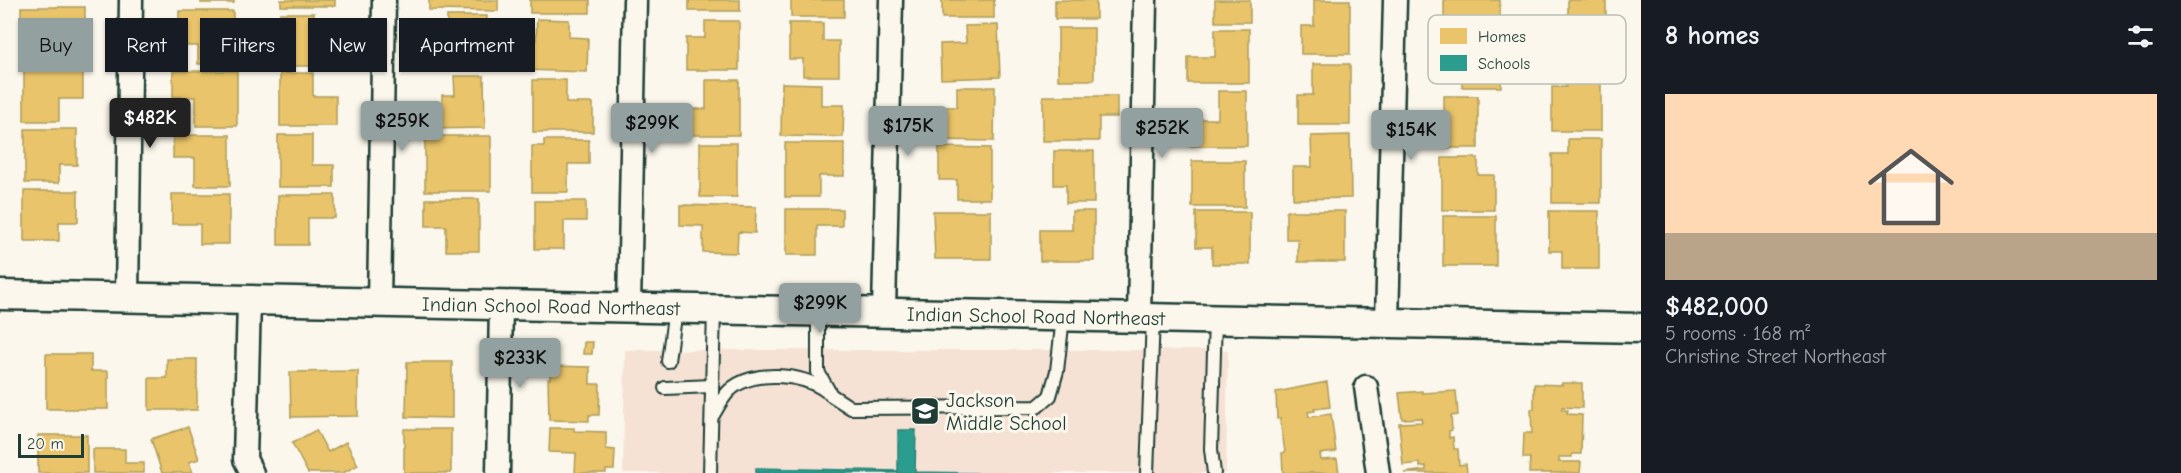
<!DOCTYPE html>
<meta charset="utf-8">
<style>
body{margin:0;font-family:"Comic Neue",sans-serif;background:#242831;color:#f1f3f6;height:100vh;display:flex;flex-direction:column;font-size:22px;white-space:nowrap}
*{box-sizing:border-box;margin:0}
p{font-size:20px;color:#9ea1a6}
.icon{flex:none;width:33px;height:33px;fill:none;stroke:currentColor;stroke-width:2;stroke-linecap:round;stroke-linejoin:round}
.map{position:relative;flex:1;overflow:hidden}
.sheet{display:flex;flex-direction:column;background:#171b24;width:540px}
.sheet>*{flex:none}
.guide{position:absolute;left:18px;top:18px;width:570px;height:54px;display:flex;gap:12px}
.scale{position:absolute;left:18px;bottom:15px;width:66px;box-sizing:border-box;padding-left:6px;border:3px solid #1f3d34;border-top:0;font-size:16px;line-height:21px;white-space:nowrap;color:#1f3d34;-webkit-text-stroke:4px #fbf7ec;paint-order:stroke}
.price{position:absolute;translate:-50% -51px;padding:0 14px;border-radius:6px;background:#92a19f;color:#111;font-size:20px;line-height:39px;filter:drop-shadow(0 2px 3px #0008)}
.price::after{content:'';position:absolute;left:50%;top:36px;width:18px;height:14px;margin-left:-9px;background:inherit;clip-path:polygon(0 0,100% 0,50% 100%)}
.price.selected{background:#222;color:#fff}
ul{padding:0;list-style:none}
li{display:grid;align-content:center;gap:12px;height:318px;padding:0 24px}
li span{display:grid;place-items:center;height:186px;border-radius:0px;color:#555}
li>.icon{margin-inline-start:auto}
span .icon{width:108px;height:108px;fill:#fffc;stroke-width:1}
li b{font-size:26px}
h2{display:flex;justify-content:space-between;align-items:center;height:72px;padding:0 24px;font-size:26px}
.pill{padding:0 21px;border-radius:0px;background:#171b24;box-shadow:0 2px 4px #0004;font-size:21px;line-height:54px}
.pill.selected{background:#92a19f;color:#111}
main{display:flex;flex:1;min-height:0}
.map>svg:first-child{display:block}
</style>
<main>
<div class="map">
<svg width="1641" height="473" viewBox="0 0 1641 473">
<rect width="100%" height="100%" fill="#fbf7ec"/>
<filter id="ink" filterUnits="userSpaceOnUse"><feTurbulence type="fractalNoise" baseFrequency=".0167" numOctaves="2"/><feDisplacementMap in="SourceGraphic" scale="12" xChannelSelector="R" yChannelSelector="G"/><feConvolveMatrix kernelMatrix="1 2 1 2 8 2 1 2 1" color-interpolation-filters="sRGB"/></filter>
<g filter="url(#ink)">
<path fill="#f6e2d5" d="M625,350H1228L1226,473H623Z"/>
<g fill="#e9c46a" stroke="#ac9c5a" stroke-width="1.5">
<rect x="201" y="0" width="33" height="3"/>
<rect x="281" y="0" width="54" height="6"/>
<path d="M429,0H498V11L429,10Z"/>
<rect x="530" y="0" width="60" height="13"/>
<rect x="689" y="0" width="51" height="11"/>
<rect x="791" y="0" width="53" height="17"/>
<rect x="942" y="0" width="52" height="18"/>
<rect x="1055" y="0" width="41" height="19"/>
<rect x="1215" y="0" width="35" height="22"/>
<path d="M1314,0H1350V54H1301V26H1314Z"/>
<rect x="1444" y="0" width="56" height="27"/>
<path d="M1568,0H1606V61H1561V19H1568Z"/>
<path d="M21,7H85V29H69V60H21Z"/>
<path d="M179,11H233V64H198V46H179Z"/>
<path d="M280,13H314V31H331V66H280Z"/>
<rect x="447" y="16" width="40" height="53"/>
<path d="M537,19L569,20V37L588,38L587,72L525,70L526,40H536Z"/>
<path d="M705,21H739V70H686V38H705Z"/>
<path d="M789,23H823V41H839V76H803V59H789Z"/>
<path d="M998,25L1000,77L941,79L940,44L966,43L965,26Z"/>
<rect x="1058" y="28" width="36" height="52"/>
<path d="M1215,29H1249V83H1188V57H1215Z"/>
<path d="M1443,36H1501V87H1462V53H1443Z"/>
<path d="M1313,64H1350V125H1298V95H1313Z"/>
<path d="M24,68H83V99H59V121H24Z"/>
<path d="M1566,70H1601V131H1552V87H1566Z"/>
<path d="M173,71H237V126H196V97H173Z"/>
<path d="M280,73H313V96H336V126H280Z"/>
<path d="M454,76H484L485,128L427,129V104L442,103V95H455Z"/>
<path d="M533,80H566V103H593V132H533Z"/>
<path d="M706,80H739V135H682V109H706Z"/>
<path d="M782,83L821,84V105H844L843,137L781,136Z"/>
<path d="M957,87H995L994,141L935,140V107H957Z"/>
<path d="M1218,91H1247V146H1188V119H1218Z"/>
<path d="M1043,96H1117V117H1099V141H1043Z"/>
<rect x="1444" y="96" width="34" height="52"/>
<path d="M25,129H77V165H59V183H25Z"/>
<path d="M173,135H230V186H195V158H173Z"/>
<path d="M278,135H312V165H334V187H278Z"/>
<path d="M1350,135L1351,198L1293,199V167H1312L1311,136Z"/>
<rect x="425" y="136" width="66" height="55"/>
<path d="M1568,139H1601V203H1552V154H1568Z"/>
<path d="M544,140H589V164H568V192H532V146H544Z"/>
<rect x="700" y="143" width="37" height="54"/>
<path d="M785,143H844V176H819V197H785Z"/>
<path d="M939,147L990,148V199H957V180H939Z"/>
<path d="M1054,151H1094V203H1066V185H1054Z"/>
<path d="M1442,158H1478V175H1494V210H1442Z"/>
<rect x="1192" y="161" width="53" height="46"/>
<path d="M24,191H78V222H59V241H24Z"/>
<path d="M172,194H229V244H200V224H172Z"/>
<path d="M278,195H335V218H308V245H278Z"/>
<path d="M426,199H479V251H446V226H426Z"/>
<path d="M535,201H586V221H564V249H535Z"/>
<path d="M680,205L756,207L755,233L738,232L737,253L703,252V226L680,225Z"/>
<path d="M786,209H842V226H817V255H786Z"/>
<path d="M933,211H991V259H935Z"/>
<path d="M1072,211H1094V261H1040V230H1072Z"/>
<path d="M1286,211H1345V262H1298V239H1286Z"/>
<path d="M1549,211H1599V269H1562V251H1549Z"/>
<path d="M1196,212H1250V264H1212V247H1196Z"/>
<rect x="1443" y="216" width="53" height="50"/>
<path d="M584,342H593L592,354H583Z"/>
<path d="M46,354H91V371H108V409H46Z"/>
<path d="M167,359H197V410H149V378H167Z"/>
<path d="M407,362H452V418L406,417Z"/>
<path d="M550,366L590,367V384H600L599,415H589V421L549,420L548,379H550Z"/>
<path d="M358,371V416L291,417L290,372Z"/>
<path d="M1327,382L1330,407L1314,409L1315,411L1308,412L1309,417L1331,414L1336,452L1320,454L1321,460L1337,459L1339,473H1283L1282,453L1285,452L1280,418L1277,419L1276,392Z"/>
<path d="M1562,383H1582V408L1562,407V410H1568L1567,414L1582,415L1581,454H1572V457H1559V462H1581L1580,473H1529L1530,458H1523L1524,433H1532L1531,409H1534V384L1562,385Z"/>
<path d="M1422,391V393L1456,391L1458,415L1451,416L1452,430L1449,431V438L1453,437L1454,449H1458L1459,465L1466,464L1467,473H1404L1426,470V466L1420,467V463L1403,465L1399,423L1422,422L1421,418L1402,419L1399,393Z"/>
<path d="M188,427L199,459L189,462L193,473H162L151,439Z"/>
<path d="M550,428H574V431L606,432V449L615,450L614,470H606V473H575L576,453L549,452Z"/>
<rect x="404" y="429" width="47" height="44"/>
<path d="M316,430L328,452L346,442L358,465L343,473H308L292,443Z"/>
<rect x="38" y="435" width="49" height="38"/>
<path d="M93,449H125V463H144V473H93Z"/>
</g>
<path fill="#2a9d8f" stroke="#278074" stroke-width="1.5" d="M898,430H916L915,472L978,473H756V468L898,471Z"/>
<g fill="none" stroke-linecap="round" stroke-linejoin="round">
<g stroke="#1f3d34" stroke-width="16">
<g id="service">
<path d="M818,311V372L831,395L851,408L1037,407L1050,396L1057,371L1063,317"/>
<path d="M668,361L675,309"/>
<path d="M665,388L712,386"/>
<path d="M713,415C718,407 722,398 729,391C751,369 803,373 826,391"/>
<path d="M710,473L714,309"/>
<path d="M1147,473L1153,318"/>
<path d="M1214,473L1211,449L1215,319"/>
</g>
</g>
<g stroke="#1f3d34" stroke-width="27">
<g id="minor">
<path d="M127,297L131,0"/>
<path d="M249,300L245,459L252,473"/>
<path d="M379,303L384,0"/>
<path d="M629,307L635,0"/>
<path d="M884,312L891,0"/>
<path d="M1139,318L1145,0"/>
<path d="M1387,322L1395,0"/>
<path d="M1366,387L1378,473"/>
<path d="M498,473L501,305"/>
</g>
</g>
<g stroke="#1f3d34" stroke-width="33">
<path id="tertiary" d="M0,295L1641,328"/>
</g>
<use href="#service" stroke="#fbf7ec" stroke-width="12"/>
<use href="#minor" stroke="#fbf7ec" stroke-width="22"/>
<use href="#tertiary" stroke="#fbf7ec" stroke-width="28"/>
</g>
</g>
<defs>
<g id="school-square" transform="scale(1.5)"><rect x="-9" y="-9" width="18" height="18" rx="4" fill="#1f3d34" stroke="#fbf7ec"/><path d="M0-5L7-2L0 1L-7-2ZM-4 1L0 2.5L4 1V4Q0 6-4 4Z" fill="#fff"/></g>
</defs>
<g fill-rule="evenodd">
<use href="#school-square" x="925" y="411"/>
</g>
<g text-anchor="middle" stroke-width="6" stroke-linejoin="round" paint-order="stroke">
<g font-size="20" fill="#1f3d34" stroke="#fbf7ec">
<text transform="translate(551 306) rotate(1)" y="7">Indian School Road Northeast</text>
<text transform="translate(1036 316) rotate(1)" y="7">Indian School Road Northeast</text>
</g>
<g font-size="20" fill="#1f3d34" stroke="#fbf7ec" text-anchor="start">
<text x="946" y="407">Jackson<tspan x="946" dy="23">Middle School</tspan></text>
</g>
</g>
<rect x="1428" y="15" width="198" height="69" rx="9" fill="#fbf7ec" stroke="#b9bfb5" stroke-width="1.5"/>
<rect x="1440" y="28" width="27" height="16" fill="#e9c46a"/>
<rect x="1440" y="55" width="27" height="16" fill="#2a9d8f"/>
<g font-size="16" fill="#1f3d34">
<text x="1478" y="42">Homes</text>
<text x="1478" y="69">Schools</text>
</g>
</svg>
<div class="scale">20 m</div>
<b class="price selected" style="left:150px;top:149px">$482K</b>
<b class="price" style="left:402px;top:152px">$259K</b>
<b class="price" style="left:652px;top:154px">$299K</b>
<b class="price" style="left:908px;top:157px">$175K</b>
<b class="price" style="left:1162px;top:159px">$252K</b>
<b class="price" style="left:1411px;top:161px">$154K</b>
<b class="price" style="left:820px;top:334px">$299K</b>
<b class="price" style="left:520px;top:389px">$233K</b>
<div class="guide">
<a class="pill selected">Buy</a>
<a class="pill">Rent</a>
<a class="pill">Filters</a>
<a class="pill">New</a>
<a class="pill">Apartment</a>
</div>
</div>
<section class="sheet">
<h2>8 homes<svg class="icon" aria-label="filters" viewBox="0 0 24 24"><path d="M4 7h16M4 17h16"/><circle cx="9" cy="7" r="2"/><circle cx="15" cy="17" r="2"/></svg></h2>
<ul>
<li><span style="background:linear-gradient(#ffd9b3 75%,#b9a48a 0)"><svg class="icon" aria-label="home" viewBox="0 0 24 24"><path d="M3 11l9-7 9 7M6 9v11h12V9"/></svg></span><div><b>$482,000</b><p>5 rooms · 168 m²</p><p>Christine Street Northeast</p></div></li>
</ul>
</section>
</main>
